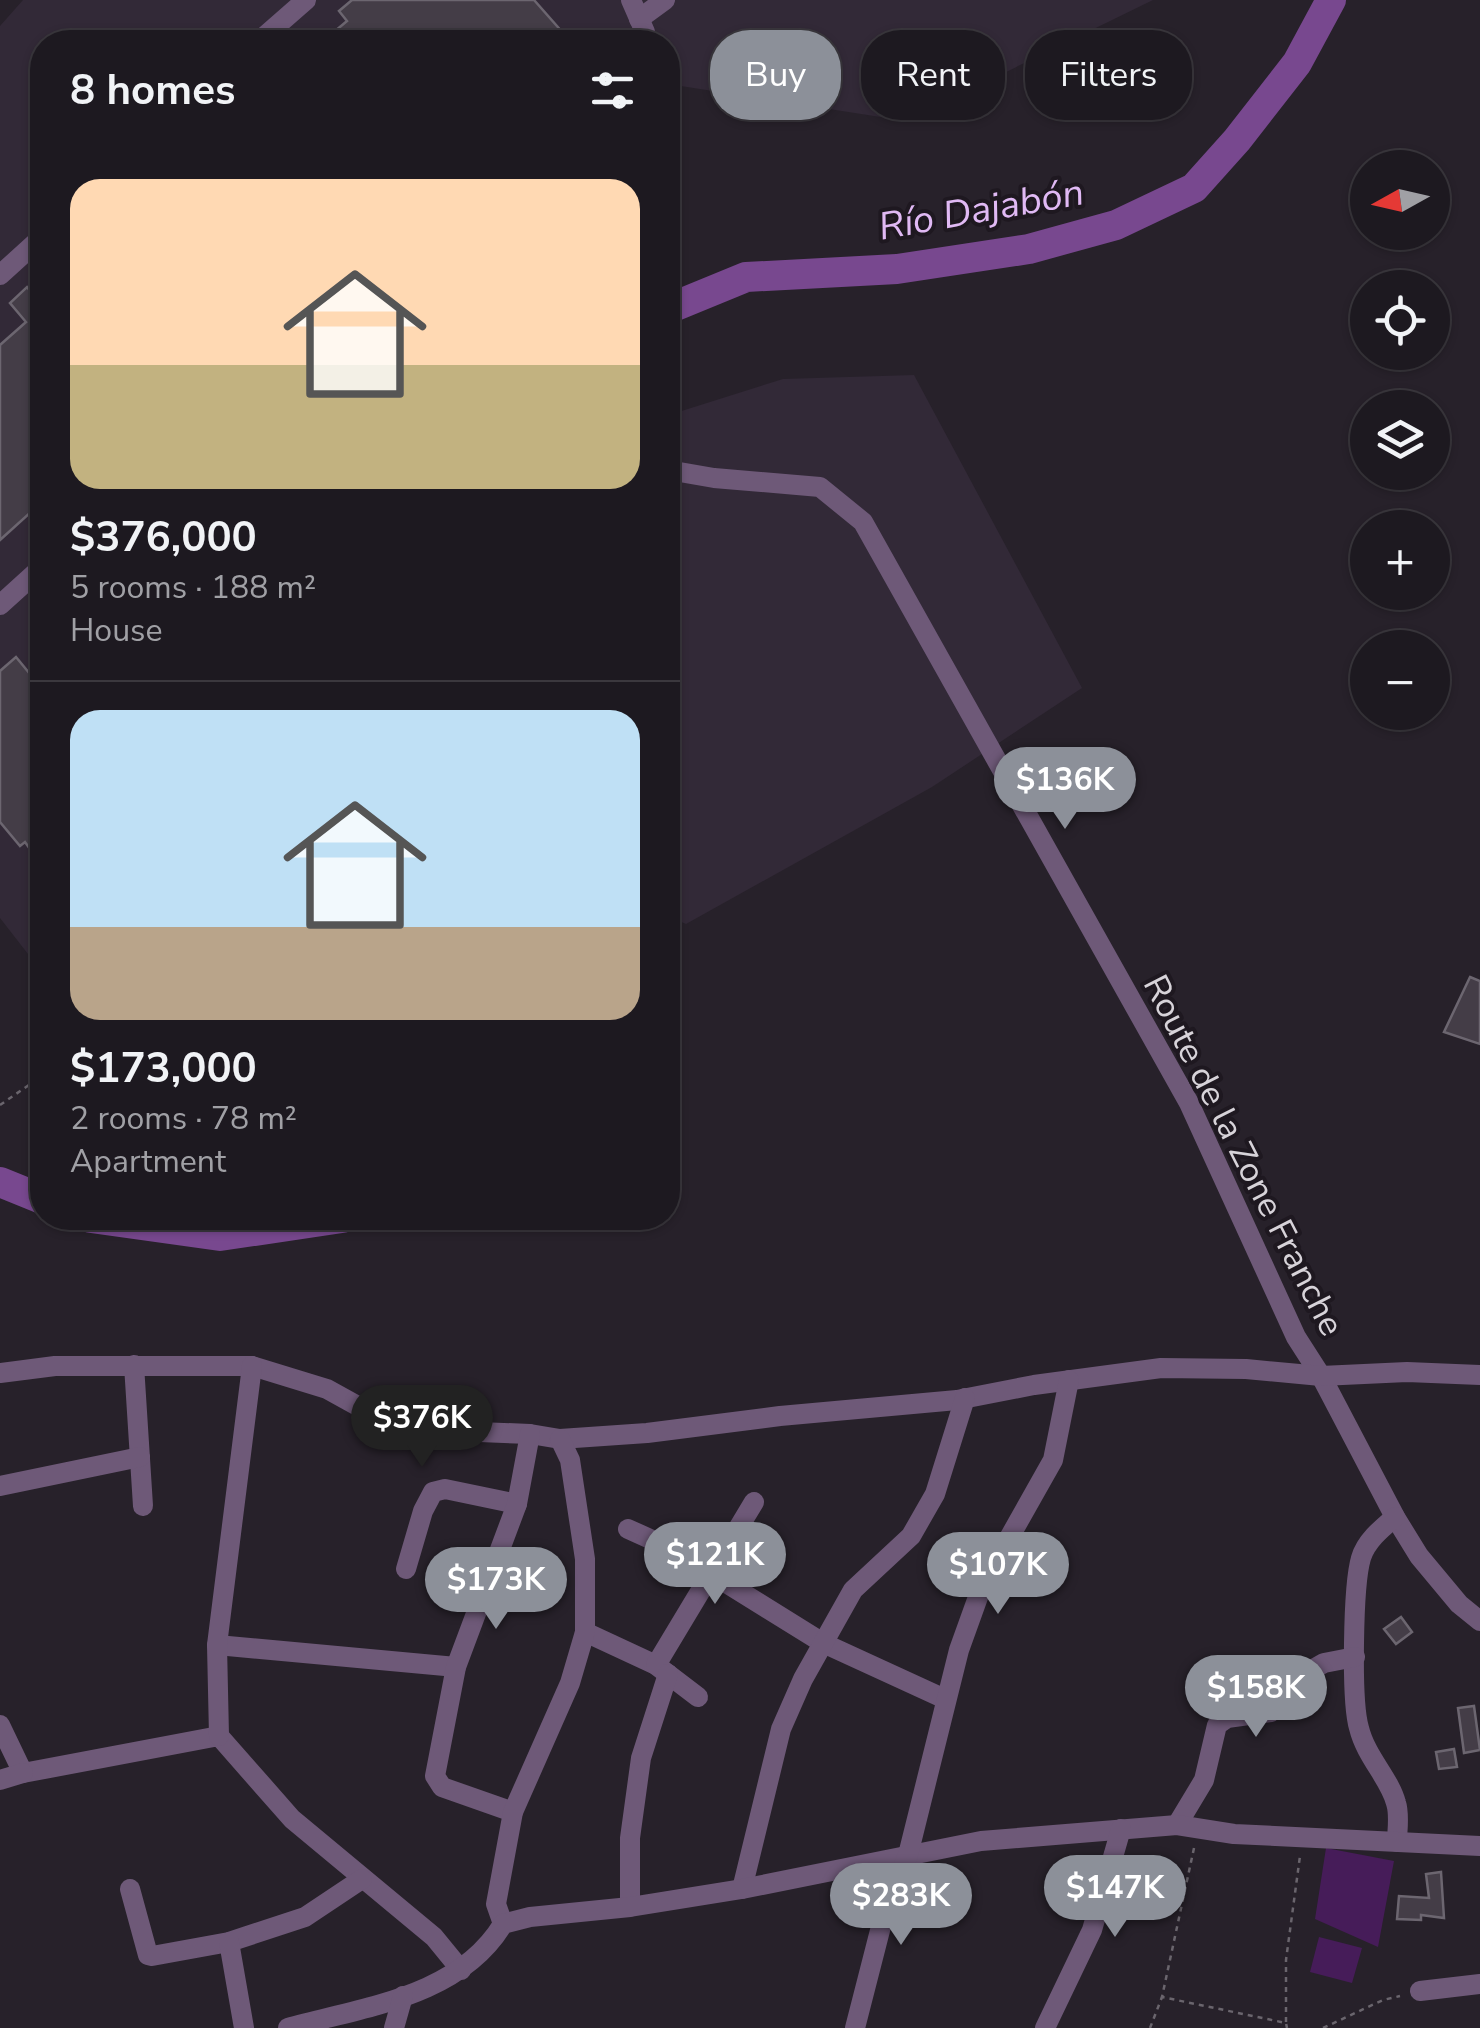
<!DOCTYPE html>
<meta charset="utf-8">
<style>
body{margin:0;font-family:"Nunito Sans",sans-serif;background:#2a262d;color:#f1f3f6;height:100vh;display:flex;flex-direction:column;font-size:38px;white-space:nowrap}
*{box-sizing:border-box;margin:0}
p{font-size:32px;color:#a0a0a5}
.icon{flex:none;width:55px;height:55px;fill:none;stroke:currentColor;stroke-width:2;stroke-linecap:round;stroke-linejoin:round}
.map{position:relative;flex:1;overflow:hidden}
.details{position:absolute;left:30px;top:30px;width:650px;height:1200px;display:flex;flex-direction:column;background:#1d1920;border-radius:40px;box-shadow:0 2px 8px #0004,0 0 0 2px #3b383e}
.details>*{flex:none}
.guide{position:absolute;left:710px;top:30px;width:620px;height:90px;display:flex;gap:20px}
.needle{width:65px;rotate:262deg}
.buttons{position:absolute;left:1350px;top:150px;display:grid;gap:20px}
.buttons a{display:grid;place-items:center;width:100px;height:100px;border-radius:50%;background:#1d1920;box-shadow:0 2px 8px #0004,0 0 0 2px #3b383e;font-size:50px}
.price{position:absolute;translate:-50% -85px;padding:0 22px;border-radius:35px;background:#8c9099;color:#fff;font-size:32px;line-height:65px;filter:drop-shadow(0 2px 5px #0008)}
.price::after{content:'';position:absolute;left:50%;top:60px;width:30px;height:22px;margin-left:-15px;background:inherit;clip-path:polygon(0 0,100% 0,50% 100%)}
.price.active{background:#222;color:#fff}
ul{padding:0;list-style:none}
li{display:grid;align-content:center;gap:20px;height:530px;padding:0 40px}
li+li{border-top:2px solid #3b383e}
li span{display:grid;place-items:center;height:310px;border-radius:30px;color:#555}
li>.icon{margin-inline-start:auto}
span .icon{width:180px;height:180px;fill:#fffc;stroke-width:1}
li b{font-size:42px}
h2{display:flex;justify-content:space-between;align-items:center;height:120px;padding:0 40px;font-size:42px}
.tag{padding:0 35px;border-radius:40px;background:#1d1920;box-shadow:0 2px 8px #0004,0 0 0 2px #3b383e;font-size:35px;line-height:90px}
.tag.active{background:#8c9099;color:#fff}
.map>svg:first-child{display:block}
</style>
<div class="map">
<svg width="1480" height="2028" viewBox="0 0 1480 2028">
<rect width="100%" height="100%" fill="#27212a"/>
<g fill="#322937">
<path d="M23,0H1153L906,121L668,84V42H42V972L0,918V26Z"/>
<path d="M914,375L1082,688L932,787L686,924L668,916V424L672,414L783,379Z"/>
</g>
<g fill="#461c59">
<path d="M1326,1848L1394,1861L1378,1947L1315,1919Z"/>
<path d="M1319,1937L1362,1948L1352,1983L1310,1972Z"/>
</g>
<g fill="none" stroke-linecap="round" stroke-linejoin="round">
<g stroke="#78488f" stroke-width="30">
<path d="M668,309L746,277L897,269L1029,249L1116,225L1194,188L1237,140L1297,63L1331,0"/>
<path d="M0,1182L42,1199"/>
<path d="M91,1218L220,1236L342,1218"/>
</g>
</g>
<g fill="#443d47" stroke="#6c6670" stroke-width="2.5">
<path d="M352,0H534L571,42H322L347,21L339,11Z"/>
<path d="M42,280V502L0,540V345L26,322L10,303L27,287L30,291Z"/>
<path d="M16,657L30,674L42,664V838L30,849L25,842L20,846L0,822V671Z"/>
<path d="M1470,977L1480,981V1044L1444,1032Z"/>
<path d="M1401,1617L1412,1632L1396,1644L1384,1629Z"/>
<path d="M1474,1706L1480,1750L1464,1753L1458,1708Z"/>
<path d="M1454,1749L1457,1767L1439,1769L1436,1752Z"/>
<path d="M1441,1872L1444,1918L1421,1915V1920L1397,1919L1399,1896L1429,1898L1426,1874Z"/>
</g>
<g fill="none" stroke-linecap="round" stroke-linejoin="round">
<g stroke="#6a656d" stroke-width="2.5" stroke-dasharray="5 5" stroke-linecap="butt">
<path d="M0,1105L29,1085L42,1082"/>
<path d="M1194,1848L1162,1997L1286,2023L1287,2028"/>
<path d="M1286,2022V1960L1300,1856"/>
<path d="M1150,2028L1162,1997"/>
<path d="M1323,2028L1383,2000L1400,1996"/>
</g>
<g stroke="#6e5978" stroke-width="20">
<path d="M631,0L645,32L633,42"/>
<path d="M639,19L665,0"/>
<path d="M258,42L306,0"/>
<path d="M0,275L42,237"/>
<path d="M668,470L714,478L820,487L863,522L1189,1103L1296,1337L1321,1376L1395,1517L1419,1556L1459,1604L1480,1621"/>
<path d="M0,605L42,567"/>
<path d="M134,1365L143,1506"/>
<path d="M0,1373L55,1366H252L327,1389L365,1410L430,1430L530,1434L560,1439L647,1433L780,1416L957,1400L1034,1385L1161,1368L1246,1369L1321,1376L1407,1372L1480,1375"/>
<path d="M0,1486L140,1457"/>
<path d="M1395,1517C1382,1528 1366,1541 1361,1558C1353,1585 1351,1701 1359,1728C1366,1757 1390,1779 1396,1803C1400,1815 1397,1830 1397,1842"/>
<path d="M628,1529L670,1548L823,1643L945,1699"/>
<path d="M406,1569L423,1511L433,1492L445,1489L517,1504"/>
<path d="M585,1632L656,1665L698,1697"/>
<path d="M217,1645L456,1667"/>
<path d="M656,1665L754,1502"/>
<path d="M0,1725L23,1773L219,1736L292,1819L434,1937L461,1970"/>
<path d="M219,1736L217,1645L252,1366"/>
<path d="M0,1780L23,1773"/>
<path d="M513,1812L442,1787L435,1776L456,1667L517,1504L530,1434"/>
<path d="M1177,1825L1204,1780L1217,1725L1227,1718L1271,1712L1308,1672L1324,1663L1355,1657"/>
<path d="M130,1889L148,1955L152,1956L229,1942L305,1917L362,1879"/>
<path d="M742,1889L781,1729L803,1679L853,1590L911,1536L935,1494L965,1398"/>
<path d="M630,1907V1838L641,1758L668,1674"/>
<path d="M503,1924L496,1904L513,1812L570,1683L585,1632V1559L570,1460L560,1439"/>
<path d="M229,1942L244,2028"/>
<path d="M1420,1991L1480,1984"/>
<path d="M288,2028C363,2007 459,1997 503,1924L530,1917L630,1907L742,1889L981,1841L1177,1825L1234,1834L1480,1846"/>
<path d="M394,2028L403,1996"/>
<path d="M855,2028L886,1907L908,1855L959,1650L982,1586L1053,1460L1069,1380"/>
<path d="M1045,2028L1092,1930L1121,1829"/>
</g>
</g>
<g text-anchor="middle" stroke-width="8" stroke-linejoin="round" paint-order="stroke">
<g font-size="35" fill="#d7d3d9" stroke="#1e1820">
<text transform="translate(1244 1155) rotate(63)" y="12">Route de la Zone Franche</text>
</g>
<g font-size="38" font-style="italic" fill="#e0b9f4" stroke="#1e1820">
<text transform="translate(981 209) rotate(-10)" y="13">Río Dajabón</text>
</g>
</g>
</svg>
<div class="buttons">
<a><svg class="needle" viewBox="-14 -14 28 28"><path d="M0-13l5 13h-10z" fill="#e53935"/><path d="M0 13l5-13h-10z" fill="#a0a0a5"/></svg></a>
<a><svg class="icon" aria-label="locate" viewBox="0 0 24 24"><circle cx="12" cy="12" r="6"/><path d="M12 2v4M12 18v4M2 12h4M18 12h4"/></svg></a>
<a><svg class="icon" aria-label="layers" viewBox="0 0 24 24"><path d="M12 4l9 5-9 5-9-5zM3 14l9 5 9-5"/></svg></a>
<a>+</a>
<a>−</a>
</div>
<b class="price" style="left:1065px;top:832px">$136K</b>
<b class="price active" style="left:422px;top:1470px">$376K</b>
<b class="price" style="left:715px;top:1607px">$121K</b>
<b class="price" style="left:998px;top:1617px">$107K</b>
<b class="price" style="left:496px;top:1632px">$173K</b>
<b class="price" style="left:1256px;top:1740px">$158K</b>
<b class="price" style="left:1115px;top:1940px">$147K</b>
<b class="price" style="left:901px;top:1948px">$283K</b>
<div class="guide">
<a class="tag active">Buy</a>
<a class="tag">Rent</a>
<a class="tag">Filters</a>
</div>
<section class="details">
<h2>8 homes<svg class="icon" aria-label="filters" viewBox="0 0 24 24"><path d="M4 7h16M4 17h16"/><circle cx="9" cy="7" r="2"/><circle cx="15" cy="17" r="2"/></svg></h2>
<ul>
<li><span style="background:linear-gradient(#ffd9b3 60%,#c2b280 0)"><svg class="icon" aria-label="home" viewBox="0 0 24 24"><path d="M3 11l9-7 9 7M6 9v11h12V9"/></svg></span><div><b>$376,000</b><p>5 rooms · 188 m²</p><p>House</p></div></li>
<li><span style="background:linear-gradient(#bfe0f5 70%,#b9a48a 0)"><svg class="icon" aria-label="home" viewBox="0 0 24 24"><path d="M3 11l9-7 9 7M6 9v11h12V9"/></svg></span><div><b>$173,000</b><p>2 rooms · 78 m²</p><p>Apartment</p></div></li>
</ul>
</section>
</div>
